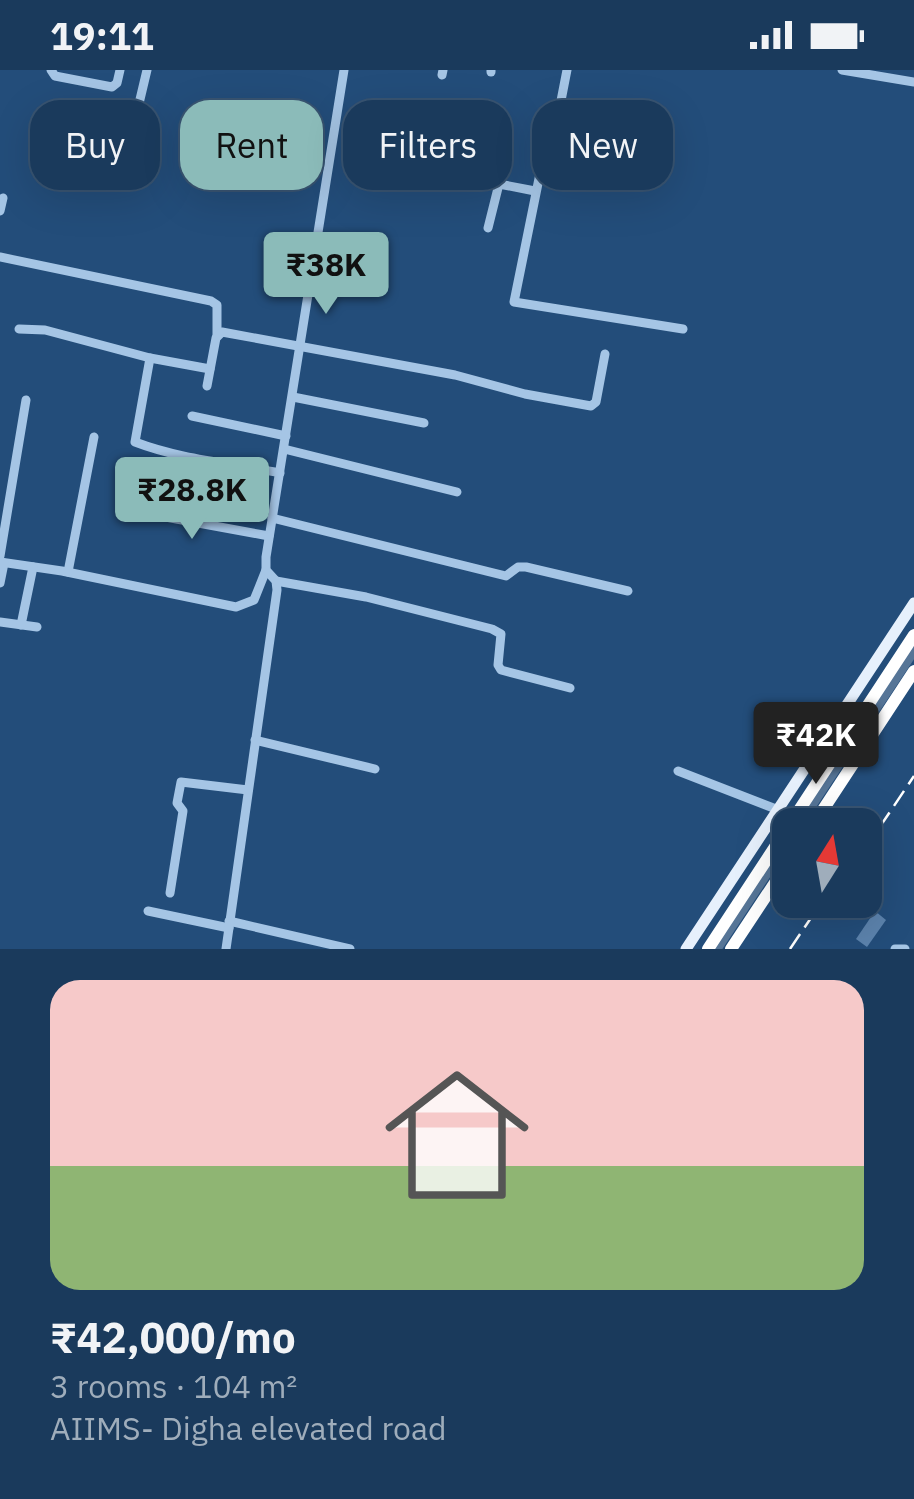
<!DOCTYPE html>
<meta charset="utf-8">
<style>
body{margin:0;font-family:"IBM Plex Sans",sans-serif;background:#234162;color:#f1f3f6;height:100vh;display:flex;flex-direction:column;font-size:38px;white-space:nowrap}
*{box-sizing:border-box;margin:0}
p{font-size:32px;color:#9fadbb}
.icon{flex:none;width:55px;height:55px;fill:none;stroke:currentColor;stroke-width:2;stroke-linecap:round;stroke-linejoin:round}
.map{position:relative;height:879px;overflow:hidden}
.panel{display:flex;flex-direction:column;background:#1a3a5c;flex:1}
.panel>*{flex:none}
.guide{position:absolute;left:30px;top:30px;width:855px;height:90px;display:flex;gap:20px}
.needle{width:65px;rotate:11deg}
.tools{position:absolute;left:772px;top:738px;display:grid;gap:20px}
.tools a{display:grid;place-items:center;width:110px;height:110px;border-radius:20px;background:#1a3a5c;box-shadow:0 10px 40px #0002,0 0 0 2px #385472;font-size:50px}
.price{position:absolute;translate:-50% -85px;padding:0 22px;border-radius:10px;background:#8bbbb9;color:#111;font-size:32px;line-height:65px;filter:drop-shadow(0 2px 5px #0008)}
.price::after{content:'';position:absolute;left:50%;top:60px;width:30px;height:22px;margin-left:-15px;background:inherit;clip-path:polygon(0 0,100% 0,50% 100%)}
.price.selected{background:#222;color:#fff}
ul{padding:0;list-style:none}
li{display:grid;align-content:center;gap:20px;height:530px;padding:0 50px}
li+li{border-top:2px solid #385472}
li span{display:grid;place-items:center;height:310px;border-radius:30px;color:#555}
li>.icon{margin-inline-start:auto}
span .icon{width:180px;height:180px;fill:#fffc;stroke-width:1}
li b{font-size:42px}
.chip{padding:0 35px;border-radius:30px;background:#1a3a5c;box-shadow:0 10px 40px #0002,0 0 0 2px #385472;font-size:35px;line-height:90px}
.chip.selected{background:#8bbbb9;color:#111}
.status{display:flex;justify-content:space-between;align-items:center;height:70px;padding:0 50px;background:#1a3a5c;direction:ltr}
.status svg{height:28px;fill:currentColor}
.map>svg:first-child{display:block}
</style>
<div class="status"><b>19:11</b><svg viewBox="0 0 49 12"><path d="M0 12V9h3v3zM5 12V6h3v6zM10 12V3h3v9zM15 12V0h3v12zM26 1h20v11H26zM47 4h2v5h-2z"/></svg></div>
<div class="map">
<svg width="914" height="879" viewBox="0 0 914 879">
<rect width="100%" height="100%" fill="#234d7a"/>
<g fill="none" stroke-linecap="round" stroke-linejoin="round">
<g stroke="#567597" stroke-width="9">
<path d="M799,755L914,581"/>
<path d="M717,879L790,769"/>
</g>
</g>
<path fill="#5c83ad" d="M875,841L886,850L867,877L856,869Z"/>
<g fill="none" stroke-linecap="round" stroke-linejoin="round">
<g stroke="#a5c5e5" stroke-width="9">
<path d="M51,0L55,6L112,17L117,13L120,0"/>
<path d="M567,0L559,41L546,74L514,232L683,259"/>
<path d="M842,0L914,12"/>
<path d="M491,2V0"/>
<path d="M442,5L443,0"/>
<path d="M36,81L71,87L85,33L137,42L147,0"/>
<path d="M499,114L535,121"/>
<path d="M0,141L3,128"/>
<path d="M488,158L508,78"/>
<path d="M0,187L211,231L217,235V265"/>
<path d="M19,259L45,260L150,288L210,299"/>
<path d="M150,288L135,372C182,390 231,393 280,403"/>
<path d="M207,316L216,268L222,262L455,305L525,324L591,336L596,332L605,284"/>
<path d="M293,327L424,353"/>
<path d="M192,346L286,366"/>
<path d="M284,379L457,422"/>
<path d="M122,439L269,466"/>
<path d="M272,448L506,506L518,497H526L628,521"/>
<path d="M0,486L26,330"/>
<path d="M0,492L62,501L236,537L254,530L266,500"/>
<path d="M68,502L94,367"/>
<path d="M276,511L366,527L492,559L501,564L498,595L501,600L570,618"/>
<path d="M0,513L4,493"/>
<path d="M0,552L37,557"/>
<path d="M21,555L33,497"/>
<path d="M255,670L375,699"/>
<path d="M678,701L776,739"/>
<path d="M170,823L183,741L177,733L181,712L248,720"/>
<path d="M148,841L229,858"/>
<path d="M229,851L350,879"/>
<path d="M226,879L277,520L276,511L266,500V487L344,0"/>
<path d="M895,879H905"/>
</g>
<path stroke="#e6f0fc" stroke-width="11" d="M686,879L914,533"/>
<g stroke="#fff" stroke-width="12">
<path d="M813,755L914,601"/>
<path d="M708,879L914,565"/>
<path d="M731,879L790,790"/>
</g>
<g stroke="#fff" stroke-width="2.5" stroke-dasharray="18 8" stroke-linecap="butt">
<path d="M865,779L914,706"/>
<path d="M790,879L823,830"/>
</g>
</g>
</svg>
<div class="tools">
<a><svg class="needle" viewBox="-14 -14 28 28"><path d="M0-13l5 13h-10z" fill="#e53935"/><path d="M0 13l5-13h-10z" fill="#9fadbb"/></svg></a>
</div>
<b class="price" style="left:326px;top:247px">₹38K</b>
<b class="price" style="left:192px;top:472px">₹28.8K</b>
<b class="price selected" style="left:816px;top:717px">₹42K</b>
<div class="guide">
<a class="chip">Buy</a>
<a class="chip selected">Rent</a>
<a class="chip">Filters</a>
<a class="chip">New</a>
</div>
</div>
<section class="panel">
<ul>
<li><span style="background:linear-gradient(#f6c9c9 60%,#8fb573 0)"><svg class="icon" aria-label="home" viewBox="0 0 24 24"><path d="M3 11l9-7 9 7M6 9v11h12V9"/></svg></span><div><b>₹42,000/mo</b><p>3 rooms · 104 m²</p><p>AIIMS- Digha elevated road</p></div></li>
</ul>
</section>
